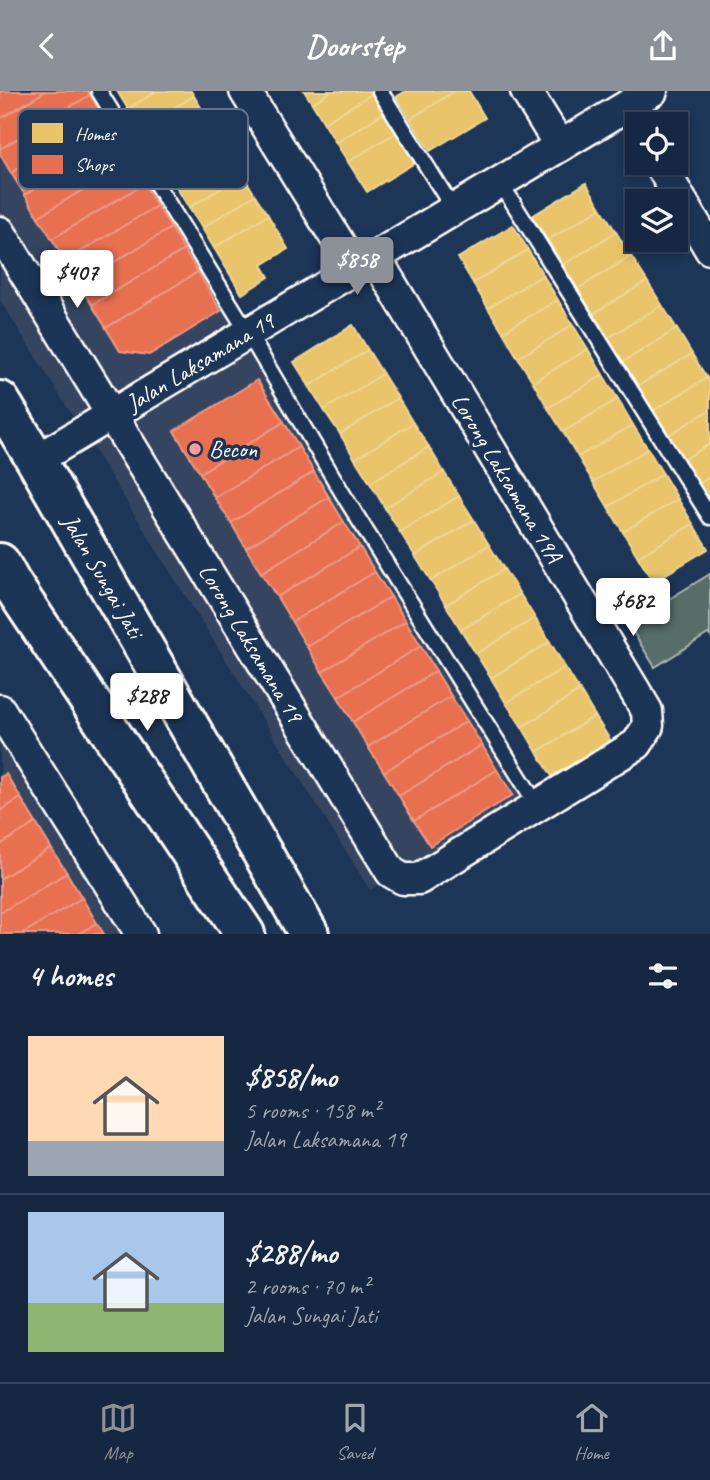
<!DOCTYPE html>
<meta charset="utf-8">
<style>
body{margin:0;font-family:Caveat,sans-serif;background:#23344c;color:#f1f3f6;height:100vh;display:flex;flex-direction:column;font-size:26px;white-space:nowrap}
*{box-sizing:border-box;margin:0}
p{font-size:23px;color:#9ea6b1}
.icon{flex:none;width:38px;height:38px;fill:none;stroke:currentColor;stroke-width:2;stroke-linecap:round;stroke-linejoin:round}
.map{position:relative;height:843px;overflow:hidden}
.sheet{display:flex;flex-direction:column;background:#162841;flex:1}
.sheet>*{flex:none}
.controls{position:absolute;left:625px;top:21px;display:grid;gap:14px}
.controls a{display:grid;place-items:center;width:63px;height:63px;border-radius:0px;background:#162841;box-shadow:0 4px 10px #0003,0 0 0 2px #35445a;font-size:35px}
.price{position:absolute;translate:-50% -60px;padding:0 16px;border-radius:7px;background:#fff;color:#222;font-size:23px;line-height:46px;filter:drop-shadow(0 2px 4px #0008)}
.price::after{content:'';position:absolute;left:50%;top:42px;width:21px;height:16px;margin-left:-10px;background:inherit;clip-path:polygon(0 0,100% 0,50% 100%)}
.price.on{background:#8c9099;color:#fff}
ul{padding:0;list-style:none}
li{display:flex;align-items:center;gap:21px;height:175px;padding:0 28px}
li+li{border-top:2px solid #35445a}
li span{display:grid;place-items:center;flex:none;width:196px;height:140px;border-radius:0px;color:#555}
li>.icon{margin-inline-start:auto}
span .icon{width:84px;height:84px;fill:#fffc;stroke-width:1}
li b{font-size:30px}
h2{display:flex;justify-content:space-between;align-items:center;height:84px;padding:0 28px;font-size:30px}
header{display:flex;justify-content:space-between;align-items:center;height:91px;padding:0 28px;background:#8c9099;color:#fff;font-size:32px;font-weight:700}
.dock{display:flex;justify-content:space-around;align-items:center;height:98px;border-top:2px solid #35445a;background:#162841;font-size:19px;color:#9ea6b1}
.dock a{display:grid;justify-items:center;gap:4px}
.dock .on{color:#8c9099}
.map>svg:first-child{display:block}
</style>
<header><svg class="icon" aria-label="back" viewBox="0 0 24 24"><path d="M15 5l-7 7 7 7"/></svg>Doorstep<svg class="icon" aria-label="share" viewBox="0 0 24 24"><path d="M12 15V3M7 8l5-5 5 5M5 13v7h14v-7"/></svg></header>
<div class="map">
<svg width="710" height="843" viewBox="0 0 710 843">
<rect width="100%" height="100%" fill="#1d3557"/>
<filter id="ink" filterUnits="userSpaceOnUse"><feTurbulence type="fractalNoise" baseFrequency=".0143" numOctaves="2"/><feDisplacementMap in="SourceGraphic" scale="14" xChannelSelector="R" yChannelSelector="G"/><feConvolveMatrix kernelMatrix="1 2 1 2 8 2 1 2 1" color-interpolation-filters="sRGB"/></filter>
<g filter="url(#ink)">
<g fill="#34455f">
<path d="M0,0H93L526,707L370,799L0,209Z"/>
<path d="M0,640L128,843H0Z"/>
</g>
<path fill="#576d68" stroke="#abb6b4" stroke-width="2" d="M710,483V545L708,543L655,576L628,533Z"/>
<g fill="#e9c46a" stroke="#f0d697" stroke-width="2">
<path d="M117,0H157L128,18Z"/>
<path d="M157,0H191L194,5L140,38L128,18Z"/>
<path d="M304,0H332L312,12Z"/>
<path d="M332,0H374L375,1L324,32L312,12Z"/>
<path d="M406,0H455L410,28L396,6Z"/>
<path d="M455,0H469L485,27L430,60L410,28Z"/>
<path d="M375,1L387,20L336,52L324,32Z"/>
<path d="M194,5L206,25L152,57L140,38Z"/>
<path d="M387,20L399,40L348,71L336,52Z"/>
<path d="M399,40L418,70L367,101L348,71Z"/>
<path d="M231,64L243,84L189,117L177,97Z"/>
<path d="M243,84L255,104L202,137L189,117Z"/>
<path d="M586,92L601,117L548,149L532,125Z"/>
<path d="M255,104L268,124L214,157L202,137Z"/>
<path d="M601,117L616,141L563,174L548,149Z"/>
<path d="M268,124L288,158L262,174L269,186L242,203L214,157Z"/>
<path d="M513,134L528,159L473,192L458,167Z"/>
<path d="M616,141L631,165L578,198L563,174Z"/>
<path d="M528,159L543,184L488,217L473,192Z"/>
<path d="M631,165L647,190L593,223L578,198Z"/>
<path d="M543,184L558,209L503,241L488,217Z"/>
<path d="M647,190L662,214L608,247L593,223Z"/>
<path d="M558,209L573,234L518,267L503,241Z"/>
<path d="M662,214L677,238L623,271L608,247Z"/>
<path d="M353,234L368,259L309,295L294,271Z"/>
<path d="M573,234L588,258L533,291L518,267Z"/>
<path d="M677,238L692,263L638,295L623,271Z"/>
<path d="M588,258L603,284L548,317L533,291Z"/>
<path d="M368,259L383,283L324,319L309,295Z"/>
<path d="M692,263L707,287L653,320L638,295Z"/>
<path d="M383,283L398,307L340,343L324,319Z"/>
<path d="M603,284L618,308L563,341L548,317Z"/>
<path d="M707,287L710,292V319L669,344L653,320Z"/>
<path d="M398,307L413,332L355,368L340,343Z"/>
<path d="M618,308L633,334L578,366L563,341Z"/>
<path d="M710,319V353L683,369L669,344Z"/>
<path d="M413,332L429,356L370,392L355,368Z"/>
<path d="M633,334L648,358L593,391L578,366Z"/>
<path d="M710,353V386L699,393L683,369Z"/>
<path d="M429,356L444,381L385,417L370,392Z"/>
<path d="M648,358L663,383L608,416L593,391Z"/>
<path d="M444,381L459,405L400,441L385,417Z"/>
<path d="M663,383L678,408L623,441L608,416Z"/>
<path d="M710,386V411L699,393Z"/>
<path d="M459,405L474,429L415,465L400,441Z"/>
<path d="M678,408L693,433L638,466L623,441Z"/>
<path d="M474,429L489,454L431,490L415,465Z"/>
<path d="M693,433L708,458L653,491L638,466Z"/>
<path d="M489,454L504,478L446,514L431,490Z"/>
<path d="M504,478L520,503L461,539L446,514Z"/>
<path d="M520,503L535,527L476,563L461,539Z"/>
<path d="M535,527L550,551L491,587L476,563Z"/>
<path d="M550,551L565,576L506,612L491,587Z"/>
<path d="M565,576L580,600L522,636L506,612Z"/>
<path d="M580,600L595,625L537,661L522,636Z"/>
<path d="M595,625L610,649L552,685L537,661Z"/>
</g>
<g fill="#e76f51" stroke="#ee9a85" stroke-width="2">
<path d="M0,0H46L0,28Z"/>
<path d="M46,0H88L90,4L0,58V28Z"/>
<path d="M90,4L104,26L11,82L0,63V58Z"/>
<path d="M104,26L117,48L25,104L11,82Z"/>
<path d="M117,48L131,70L38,126L25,104Z"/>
<path d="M131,70L144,93L52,148L38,126Z"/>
<path d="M144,93L157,115L65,170L52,148Z"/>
<path d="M157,115L171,137L78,193L65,170Z"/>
<path d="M171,137L184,159L92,214L78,193Z"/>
<path d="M184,159L198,181L106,237L92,214Z"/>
<path d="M198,181L221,220L149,264L120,260L106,237Z"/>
<path d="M257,289L284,331L200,382L174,340Z"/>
<path d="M284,331L299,356L215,407L200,382Z"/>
<path d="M299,356L314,381L231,432L215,407Z"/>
<path d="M314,381L329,406L246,457L231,432Z"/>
<path d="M329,406L344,431L261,482L246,457Z"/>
<path d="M344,431L360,456L277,506L261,482Z"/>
<path d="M360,456L375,481L292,531L277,506Z"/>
<path d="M375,481L391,506L307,556L292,531Z"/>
<path d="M391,506L406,530L322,581L307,556Z"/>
<path d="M406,530L421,555L338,606L322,581Z"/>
<path d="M421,555L436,580L353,631L338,606Z"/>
<path d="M436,580L451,605L368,656L353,631Z"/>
<path d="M451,605L467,630L384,681L368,656Z"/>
<path d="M467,630L482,654L399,705L384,681Z"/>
<path d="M482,654L497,679L414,730L399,705Z"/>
<path d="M497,679L513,704L430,755L414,730Z"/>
<path d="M6,683L21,707L0,720V686Z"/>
<path d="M21,707L36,732L0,754V720Z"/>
<path d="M36,732L51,757L0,788V754Z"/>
<path d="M51,757L67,782L0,822V788Z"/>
<path d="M67,782L82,807L22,843H0V822Z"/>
<path d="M82,807L97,832L78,843H22Z"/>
<path d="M97,832L104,843H78Z"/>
</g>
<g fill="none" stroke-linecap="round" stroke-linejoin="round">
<g stroke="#fff" stroke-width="19">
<g id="lane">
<path d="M99,0L248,242L346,408L537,714"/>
<path d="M380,0L454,119"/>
<path d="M500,91L710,426"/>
</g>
</g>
<g stroke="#fff" stroke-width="35">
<g id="street">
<path d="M245,0L355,178"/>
<path d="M526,0L560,55"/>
<path d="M659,72L710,158"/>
<path d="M0,141L391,781L403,788H419L637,653L648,635L647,620L375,166"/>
<path d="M36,369L652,0"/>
<path d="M0,619L141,843"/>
</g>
</g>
<g stroke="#fff" stroke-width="44">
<g id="secondary">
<path d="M0,310L36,369L309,843"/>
<path d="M0,472L11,492L245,843"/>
</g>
</g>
<use href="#lane" stroke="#1d3557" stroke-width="14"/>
<use href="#street" stroke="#1d3557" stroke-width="30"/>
<use href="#secondary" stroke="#1d3557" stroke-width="38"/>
</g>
</g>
<circle fill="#ff9aa2" stroke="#1d3557" stroke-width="2.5" cx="195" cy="358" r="7"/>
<g text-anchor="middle" stroke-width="7" stroke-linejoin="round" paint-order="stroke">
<g font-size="24" fill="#fff" stroke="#1d3557">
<text transform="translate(200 271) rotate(-31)" y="8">Jalan Laksamana 19</text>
<text transform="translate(507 387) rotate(59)" y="8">Lorong Laksamana 19A</text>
<text transform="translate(103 485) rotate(60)" y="8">Jalan Sungai Jati</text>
<text transform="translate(251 552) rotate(59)" y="8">Lorong Laksamana 19</text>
</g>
<g font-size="24" fill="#fff" stroke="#1d3557" text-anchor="start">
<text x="209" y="366">Becon</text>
</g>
</g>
<rect x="18" y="18" width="230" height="80" rx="10" fill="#1d3557" stroke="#617289" stroke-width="2"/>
<rect x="32" y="32" width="31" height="20" fill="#e9c46a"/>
<rect x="32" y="64" width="31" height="19" fill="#e76f51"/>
<g font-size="19" fill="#fff">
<text x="75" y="49">Homes</text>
<text x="75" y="80">Shops</text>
</g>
</svg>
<div class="controls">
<a><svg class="icon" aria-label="locate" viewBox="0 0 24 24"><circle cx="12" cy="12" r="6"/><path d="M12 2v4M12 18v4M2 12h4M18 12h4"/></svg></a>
<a><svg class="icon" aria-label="layers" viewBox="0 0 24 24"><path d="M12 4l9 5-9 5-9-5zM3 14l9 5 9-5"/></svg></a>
</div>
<b class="price on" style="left:357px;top:206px">$858</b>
<b class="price" style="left:77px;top:219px">$407</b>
<b class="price" style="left:633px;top:547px">$682</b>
<b class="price" style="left:147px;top:642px">$288</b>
</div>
<section class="sheet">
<h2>4 homes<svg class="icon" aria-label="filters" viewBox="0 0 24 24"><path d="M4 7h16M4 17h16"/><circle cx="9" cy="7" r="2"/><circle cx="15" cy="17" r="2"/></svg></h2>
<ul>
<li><span style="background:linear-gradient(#ffd9b3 75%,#9aa5b1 0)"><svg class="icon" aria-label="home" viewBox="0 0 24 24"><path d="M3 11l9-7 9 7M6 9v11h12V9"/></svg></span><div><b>$858/mo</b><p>5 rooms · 158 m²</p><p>Jalan Laksamana 19</p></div></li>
<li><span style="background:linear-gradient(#a9c7e8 65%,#8fb573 0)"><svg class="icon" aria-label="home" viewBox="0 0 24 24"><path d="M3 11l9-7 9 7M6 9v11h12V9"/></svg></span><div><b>$288/mo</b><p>2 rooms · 70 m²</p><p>Jalan Sungai Jati</p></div></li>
</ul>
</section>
<nav class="dock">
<a class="on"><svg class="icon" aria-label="map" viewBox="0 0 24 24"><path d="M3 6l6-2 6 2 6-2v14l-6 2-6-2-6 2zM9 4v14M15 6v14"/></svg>Map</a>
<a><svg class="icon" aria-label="saved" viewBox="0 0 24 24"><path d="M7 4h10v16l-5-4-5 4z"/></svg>Saved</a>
<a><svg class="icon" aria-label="home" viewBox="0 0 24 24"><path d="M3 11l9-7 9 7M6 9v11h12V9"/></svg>Home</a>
</nav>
